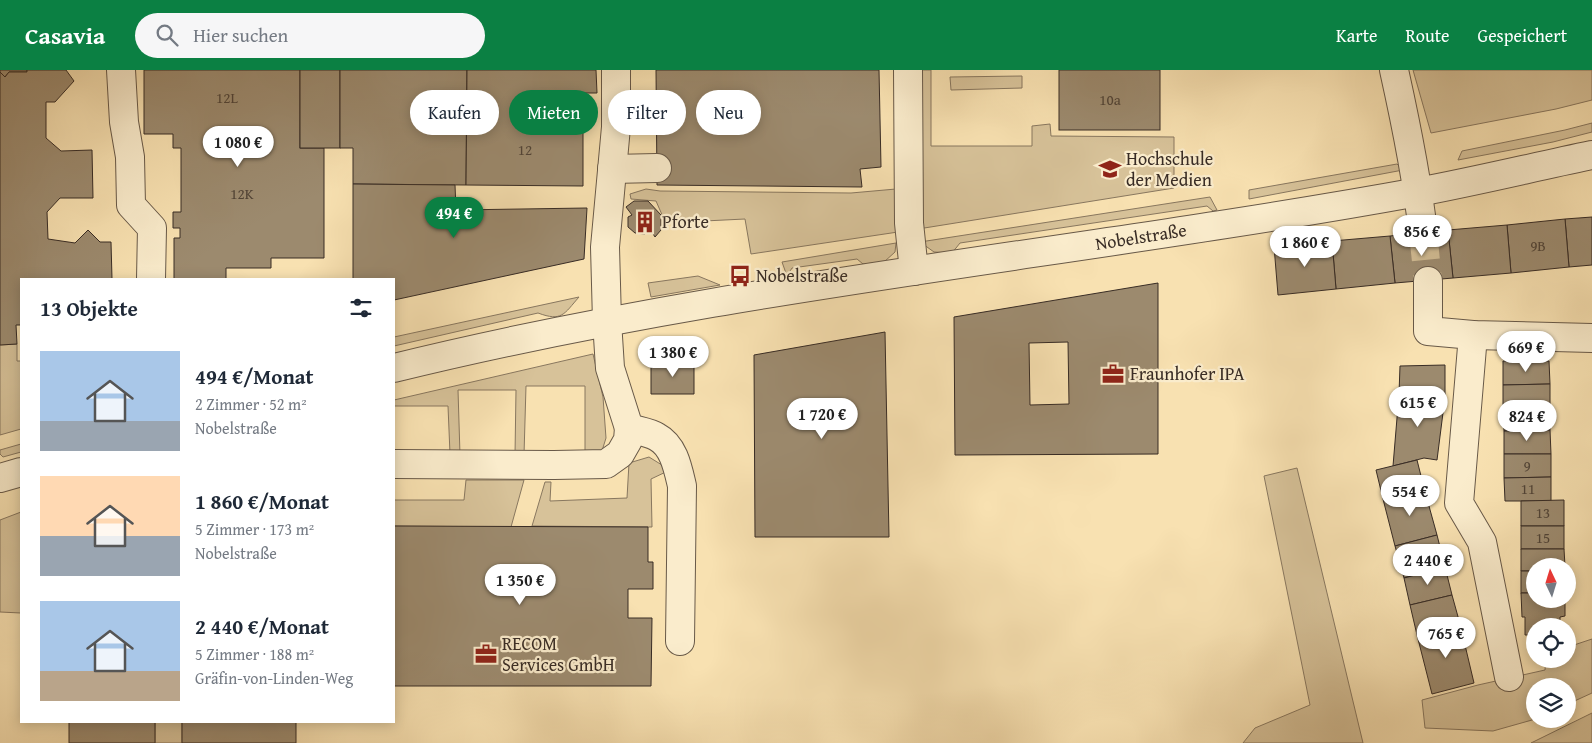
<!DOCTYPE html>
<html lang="de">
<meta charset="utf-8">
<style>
body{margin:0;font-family:"Gentium Book Plus",serif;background:#f6f6f7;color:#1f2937;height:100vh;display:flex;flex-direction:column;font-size:19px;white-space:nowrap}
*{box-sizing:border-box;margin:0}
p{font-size:16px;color:#747a83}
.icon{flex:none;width:28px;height:28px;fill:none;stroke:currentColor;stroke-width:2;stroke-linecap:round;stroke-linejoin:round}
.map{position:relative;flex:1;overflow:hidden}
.details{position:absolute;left:20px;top:208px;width:375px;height:445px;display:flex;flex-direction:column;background:#fff;border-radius:0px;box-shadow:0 2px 12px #0003}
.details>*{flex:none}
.top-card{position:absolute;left:410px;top:20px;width:475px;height:45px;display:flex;gap:10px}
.needle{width:32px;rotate:356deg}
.buttons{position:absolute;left:1526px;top:488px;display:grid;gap:10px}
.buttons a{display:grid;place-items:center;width:50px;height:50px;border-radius:50%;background:#fff;box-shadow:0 2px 12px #0003;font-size:25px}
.price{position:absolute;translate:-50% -42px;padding:0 11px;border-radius:18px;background:#fff;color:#222;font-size:16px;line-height:32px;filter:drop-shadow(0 1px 2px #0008)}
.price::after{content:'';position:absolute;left:50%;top:30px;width:15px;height:11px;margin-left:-8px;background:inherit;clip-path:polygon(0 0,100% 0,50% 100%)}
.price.selected{background:#0b8043;color:#fff}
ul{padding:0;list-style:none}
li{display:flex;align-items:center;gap:15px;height:125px;padding:0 20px}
li span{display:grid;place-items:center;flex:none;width:140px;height:100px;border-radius:0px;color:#555}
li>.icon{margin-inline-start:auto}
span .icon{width:60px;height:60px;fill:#fffc;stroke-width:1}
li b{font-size:21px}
h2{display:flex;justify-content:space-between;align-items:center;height:60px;padding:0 20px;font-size:21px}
.tag{padding:0 18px;border-radius:22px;background:#fff;box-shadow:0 2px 12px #0003;font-size:18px;line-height:45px}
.tag.selected{background:#0b8043;color:#fff}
header{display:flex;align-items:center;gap:30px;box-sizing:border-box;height:70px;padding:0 25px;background:#0b8043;color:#fff}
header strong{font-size:24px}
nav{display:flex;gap:28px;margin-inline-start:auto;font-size:18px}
.search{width:350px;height:45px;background:#f6f6f7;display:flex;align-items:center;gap:12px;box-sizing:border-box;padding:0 18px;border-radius:28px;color:#747a83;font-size:19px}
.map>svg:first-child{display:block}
</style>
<header>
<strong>Casavia</strong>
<div class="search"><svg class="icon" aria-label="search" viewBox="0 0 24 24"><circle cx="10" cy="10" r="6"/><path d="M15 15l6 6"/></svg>Hier suchen</div>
<nav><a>Karte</a><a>Route</a><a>Gespeichert</a></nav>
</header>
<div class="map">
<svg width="1592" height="673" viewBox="0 0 1592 673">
<rect width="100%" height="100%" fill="#f8e1b1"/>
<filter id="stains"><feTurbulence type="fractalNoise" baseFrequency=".004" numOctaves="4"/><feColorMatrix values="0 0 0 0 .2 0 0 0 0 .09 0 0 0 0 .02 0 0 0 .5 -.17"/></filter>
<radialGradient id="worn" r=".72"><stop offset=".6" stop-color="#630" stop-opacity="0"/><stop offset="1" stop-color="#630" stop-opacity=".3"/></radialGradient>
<g fill="#d7c299" stroke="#88775f">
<path d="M917,0H931V76H1032V56L1050,54L1051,66L1174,67V118L918,159Z"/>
<path d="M1413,0H1592V30L1556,39L1431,63Z"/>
<path d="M1022,6V18L951,20L950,7Z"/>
<path d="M1592,53V62L1553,72L1458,90L1462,81L1565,60Z"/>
<path d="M1397,94L1403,100L1249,129V120Z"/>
<path d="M646,119L660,121L851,123L896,119L898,162L751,184L745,149L663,153V147L656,131L631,129L630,124Z"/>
<path d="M1210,127L1217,140L1213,141L1207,136L960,173L952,183L934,182L920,172Z"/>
<path d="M896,173L895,182L884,192L863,194L857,189L792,198L787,206L782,192Z"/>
<path d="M698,206L720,215L651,227L648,213Z"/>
<path d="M579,227C564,244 562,252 538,243L394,276V267Z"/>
<path d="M17,274V291H21V359L0,365V275Z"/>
<path d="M593,284L603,327L606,368L601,384L585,385V316H526L524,385H515L516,320H458L460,385L450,384L448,336H394V330Z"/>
<path d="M21,374V382L3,387L0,384V380Z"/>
<path d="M649,387L670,400L651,409L652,457L532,456L545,412H551L550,431L627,428L629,393Z"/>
<path d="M1297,398L1363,673H1243L1255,658L1310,635L1264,406Z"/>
<path d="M466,410H524L511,457L394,456V430H464Z"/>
<path d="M21,442V543L0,542V450Z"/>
<path d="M1592,569V623L1568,634V616H1535V649L1532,650L1493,661L1425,658L1422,630L1478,615L1545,600L1546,589H1568V577Z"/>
<path d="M1592,643V673H1531Z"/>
<rect x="155" y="651" width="27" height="22"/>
</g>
<g fill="#9c8a6e" stroke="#382c25" fill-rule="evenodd">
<path d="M0,0H27V2H9L5,7L0,2Z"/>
<path d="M27,0H66L74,11L55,32H46V68L61,81L92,80L93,128H60L47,142L48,169L75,173L88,160L100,172H111L112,209H21V255H16L17,274L0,275V2L5,7L9,2H27Z"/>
<path d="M144,0H300V78H324V188H271V198H226V209H174V168H180V158H173V142H181V78H173V64H144Z"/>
<rect x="300" y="0" width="40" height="78"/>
<path d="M340,0H467L466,115L353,114V78H340Z"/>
<path d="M467,0H596L597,23H576V45L583,44V116L466,115Z"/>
<path d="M656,0H879L881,97L860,99L862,117L657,115Z"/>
<rect x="1059" y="0" width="101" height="60"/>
<path d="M353,114L455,115L456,140L587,138L584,189L394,230V209H353Z"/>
<path d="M634,131H648L661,145V160L655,167L650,159L645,164L635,163L628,157V147L632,145L626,137Z"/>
<path d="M1592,147V195L1569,197L1565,149Z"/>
<path d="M1565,149L1569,197L1511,203L1507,155Z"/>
<path d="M1507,155L1511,203L1453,208L1448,160Z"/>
<path d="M1448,160L1453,208L1395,213L1390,166Z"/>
<path d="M1390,166L1395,213L1336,219L1332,171Z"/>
<path d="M1332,171L1336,219L1278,225L1274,176Z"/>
<path d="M1158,213V384L955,385L954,247ZM1068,272L1069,334L1030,335L1029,273Z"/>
<path d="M885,262L889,467H755L754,285Z"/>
<path d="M1503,291H1549L1550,314L1503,315Z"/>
<path d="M694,292V324H651V293Z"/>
<path d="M1445,295V327L1399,324L1400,296Z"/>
<path d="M1550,314V337L1503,338V315Z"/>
<path d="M1399,324L1445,327L1437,390L1424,388L1393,396Z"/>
<path d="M1550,337V360L1504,361L1503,338Z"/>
<path d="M1550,360L1551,384H1504V361Z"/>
<path d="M1504,384H1551V407L1504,408Z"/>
<path d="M1417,390L1424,418L1383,429L1376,400Z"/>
<path d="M1551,407V431H1505L1504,408Z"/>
<path d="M1424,418L1437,465L1395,476L1383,429Z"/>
<path d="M1564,430V456H1521V431Z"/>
<path d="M394,456L648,457V492H653V519H628V548H652L651,616H394Z"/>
<rect x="1521" y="456" width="43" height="23"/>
<path d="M1437,465L1445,497L1404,508L1395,476Z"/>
<path d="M1521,479H1564L1565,496H1535V501H1521Z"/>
<path d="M1445,497L1452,525L1410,535L1404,508Z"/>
<rect x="1521" y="501" width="14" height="22"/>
<path d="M1521,523H1535V529H1565V546L1560,547V556H1535V565H1525V547H1522Z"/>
<path d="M1452,525L1460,554L1417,565L1410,535Z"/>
<path d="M1460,554L1474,613L1432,624L1417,565Z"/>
<rect x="69" y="651" width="86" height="22"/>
<rect x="182" y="651" width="114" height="22"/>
</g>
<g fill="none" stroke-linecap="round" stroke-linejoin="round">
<path stroke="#d2bd95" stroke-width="28" stroke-dasharray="28 14" stroke-linecap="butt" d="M1423,162L1428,211"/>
<g stroke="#685948" stroke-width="30">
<g id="minor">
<path d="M121,0L124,52L130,87L131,135L152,158L151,209"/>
<path d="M616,0V57L605,177L607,251L610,298L629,358C638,361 649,362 657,367C674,376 678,399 682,416L680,571"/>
<path d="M908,0L909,153L914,201"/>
<path d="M1394,0C1406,54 1417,108 1423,162"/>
<path d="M612,99L657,98"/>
<path d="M1428,211V261L1473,265L1592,268"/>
<path d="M1473,265L1459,433L1482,472L1509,607"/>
<path d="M394,298C731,215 1077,184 1418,122C1477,111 1534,97 1592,85"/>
<path d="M394,394L554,395L606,394L620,384L628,370L629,358"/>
<path d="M0,408L21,402"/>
</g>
</g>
<use href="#minor" stroke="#faeccc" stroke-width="28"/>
</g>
<defs>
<g id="university-bare" transform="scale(1.725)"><path d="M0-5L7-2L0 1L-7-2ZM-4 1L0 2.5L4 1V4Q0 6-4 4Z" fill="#8f2418" stroke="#faeccc" stroke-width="2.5" paint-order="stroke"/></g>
<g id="building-bare" transform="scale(1.725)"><path d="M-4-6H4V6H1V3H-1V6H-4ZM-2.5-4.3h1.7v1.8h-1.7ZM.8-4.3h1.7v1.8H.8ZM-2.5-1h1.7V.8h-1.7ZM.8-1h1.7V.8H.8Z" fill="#8f2418" stroke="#faeccc" stroke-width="2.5" paint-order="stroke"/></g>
<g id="bus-bare" transform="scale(1.725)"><path d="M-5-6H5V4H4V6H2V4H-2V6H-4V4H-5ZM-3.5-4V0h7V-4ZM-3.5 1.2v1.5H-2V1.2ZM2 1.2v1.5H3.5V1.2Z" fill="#8f2418" stroke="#faeccc" stroke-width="2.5" paint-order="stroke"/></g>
<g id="office-bare" transform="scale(1.725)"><path d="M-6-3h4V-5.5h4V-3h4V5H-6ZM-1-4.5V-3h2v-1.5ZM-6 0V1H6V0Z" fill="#8f2418" stroke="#faeccc" stroke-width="2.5" paint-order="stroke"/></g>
</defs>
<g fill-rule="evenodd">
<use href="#university-bare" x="1110" y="99"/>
<use href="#building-bare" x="645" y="152"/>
<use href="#bus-bare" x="740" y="206"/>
<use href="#office-bare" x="1113" y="304"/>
<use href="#office-bare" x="486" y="584"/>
</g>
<g text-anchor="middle" stroke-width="4.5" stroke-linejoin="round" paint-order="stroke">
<g font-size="15" fill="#514437">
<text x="227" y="33">12L</text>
<text x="1110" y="35">10a</text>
<text x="525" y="85">12</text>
<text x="242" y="129">12K</text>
<text x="1538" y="181">9B</text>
<text x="1527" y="401">9</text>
<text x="1528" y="424">11</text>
<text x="1543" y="448">13</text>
<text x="1543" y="473">15</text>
</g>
<g font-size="18" fill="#382c25" stroke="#faeccc" text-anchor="start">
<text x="1126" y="95">Hochschule<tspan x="1126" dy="21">der Medien</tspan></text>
<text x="662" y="158">Pforte</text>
<text x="756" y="212">Nobelstraße</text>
<text x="1130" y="310">Fraunhofer IPA</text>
<text x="502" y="580">RECOM<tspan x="502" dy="21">Services GmbH</tspan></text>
</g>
<g font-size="18" fill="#382c25" stroke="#faeccc">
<text transform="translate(1141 167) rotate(-9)" y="6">Nobelstraße</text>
</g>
</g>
<rect width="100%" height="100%" filter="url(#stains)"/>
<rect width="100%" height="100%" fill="url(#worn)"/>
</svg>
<div class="buttons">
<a><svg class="needle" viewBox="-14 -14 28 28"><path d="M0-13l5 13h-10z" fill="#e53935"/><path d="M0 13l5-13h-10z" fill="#747a83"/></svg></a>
<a><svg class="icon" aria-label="locate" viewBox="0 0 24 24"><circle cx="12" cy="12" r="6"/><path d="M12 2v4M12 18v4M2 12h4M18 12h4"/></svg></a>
<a><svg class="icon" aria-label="layers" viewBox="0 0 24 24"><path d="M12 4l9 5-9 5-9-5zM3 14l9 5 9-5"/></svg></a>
</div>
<b class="price" style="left:238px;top:98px">1 080 €</b>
<b class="price selected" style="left:454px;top:169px">494 €</b>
<b class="price" style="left:1422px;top:187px">856 €</b>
<b class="price" style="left:1305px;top:198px">1 860 €</b>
<b class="price" style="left:1526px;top:303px">669 €</b>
<b class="price" style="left:673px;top:308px">1 380 €</b>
<b class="price" style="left:1418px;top:358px">615 €</b>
<b class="price" style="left:822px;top:370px">1 720 €</b>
<b class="price" style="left:1527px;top:372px">824 €</b>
<b class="price" style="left:1410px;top:447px">554 €</b>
<b class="price" style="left:1428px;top:516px">2 440 €</b>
<b class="price" style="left:520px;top:536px">1 350 €</b>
<b class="price" style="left:1446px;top:589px">765 €</b>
<div class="top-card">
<a class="tag">Kaufen</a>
<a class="tag selected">Mieten</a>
<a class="tag">Filter</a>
<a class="tag">Neu</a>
</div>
<section class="details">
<h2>13 Objekte<svg class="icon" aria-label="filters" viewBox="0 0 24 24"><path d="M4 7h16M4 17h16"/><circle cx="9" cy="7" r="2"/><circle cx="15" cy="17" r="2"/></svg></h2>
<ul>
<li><span style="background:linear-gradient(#a9c7e8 70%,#9aa5b1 0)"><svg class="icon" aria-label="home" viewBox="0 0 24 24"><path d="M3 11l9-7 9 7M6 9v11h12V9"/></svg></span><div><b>494 €/Monat</b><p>2 Zimmer · 52 m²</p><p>Nobelstraße</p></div></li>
<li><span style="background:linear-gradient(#ffd9b3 60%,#9aa5b1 0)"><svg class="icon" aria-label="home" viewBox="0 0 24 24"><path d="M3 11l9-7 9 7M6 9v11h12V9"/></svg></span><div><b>1 860 €/Monat</b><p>5 Zimmer · 173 m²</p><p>Nobelstraße</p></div></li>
<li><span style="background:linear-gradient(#a9c7e8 70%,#b9a48a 0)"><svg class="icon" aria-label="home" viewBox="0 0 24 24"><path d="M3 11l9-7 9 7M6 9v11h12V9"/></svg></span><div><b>2 440 €/Monat</b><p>5 Zimmer · 188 m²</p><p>Gräfin-von-Linden-Weg</p></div></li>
</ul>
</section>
</div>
